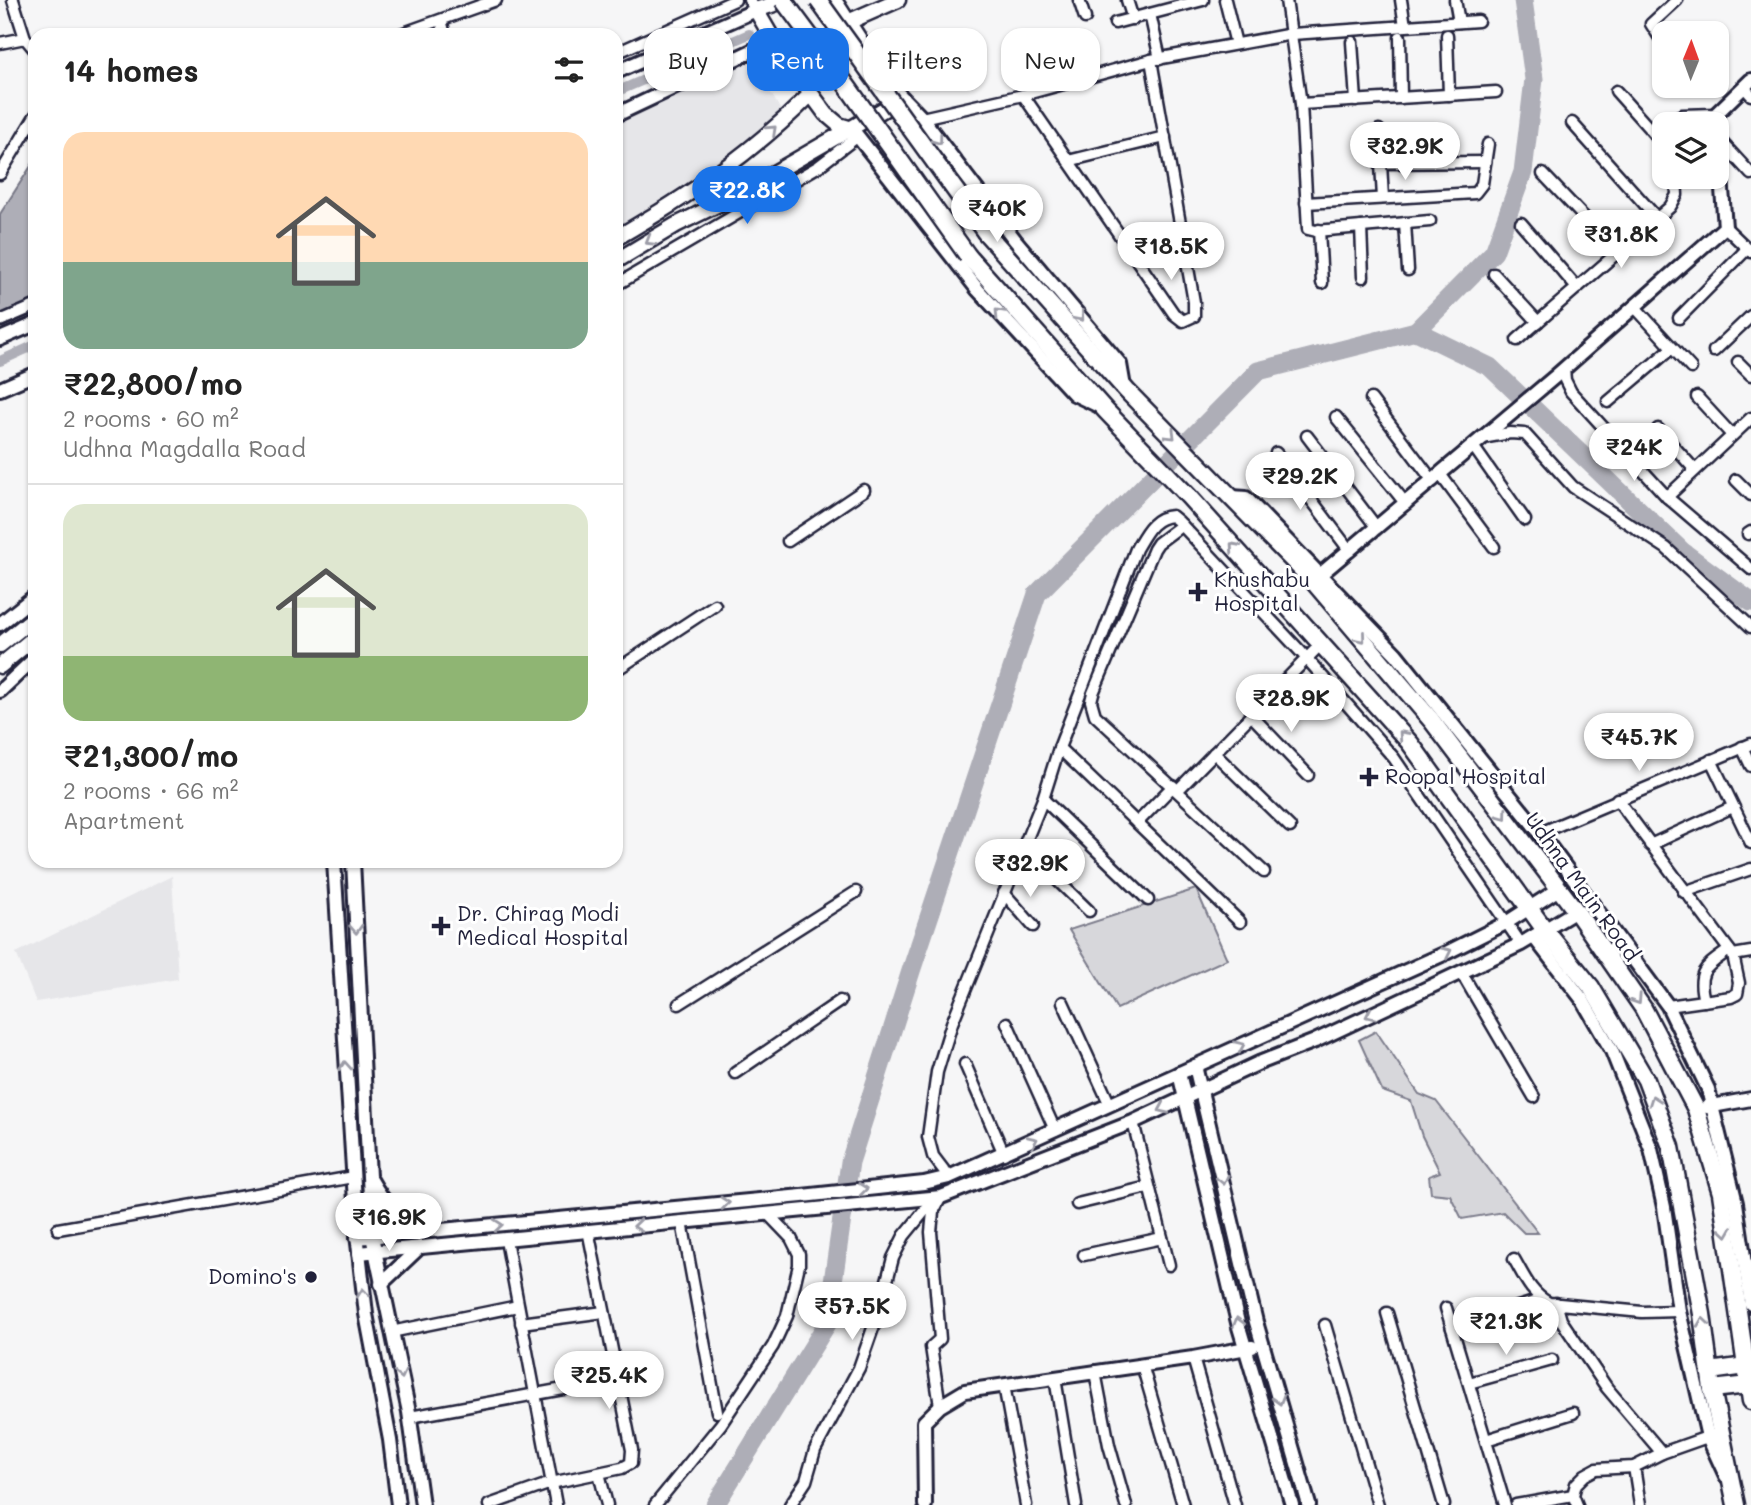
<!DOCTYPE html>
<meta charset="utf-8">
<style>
body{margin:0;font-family:Mali,sans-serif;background:#f6f6f6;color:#222;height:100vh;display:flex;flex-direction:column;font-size:26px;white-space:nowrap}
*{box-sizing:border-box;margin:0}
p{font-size:23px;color:#767676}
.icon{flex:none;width:38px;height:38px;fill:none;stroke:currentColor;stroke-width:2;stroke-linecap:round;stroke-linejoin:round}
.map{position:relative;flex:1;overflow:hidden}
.sheet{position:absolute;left:28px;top:28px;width:595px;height:840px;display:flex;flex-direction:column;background:#fff;border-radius:21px;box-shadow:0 2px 5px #0004}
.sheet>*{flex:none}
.hud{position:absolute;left:644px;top:28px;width:665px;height:63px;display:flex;gap:14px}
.needle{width:46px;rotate:1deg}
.controls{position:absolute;left:1652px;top:21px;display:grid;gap:14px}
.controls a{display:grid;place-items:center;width:77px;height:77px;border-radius:14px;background:#fff;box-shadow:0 2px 5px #0004;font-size:35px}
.price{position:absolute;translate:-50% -60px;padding:0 16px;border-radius:24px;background:#fff;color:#222;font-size:23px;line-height:46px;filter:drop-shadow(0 2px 4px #0008)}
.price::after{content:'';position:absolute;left:50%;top:42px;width:21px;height:16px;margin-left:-10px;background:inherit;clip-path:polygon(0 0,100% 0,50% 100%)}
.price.current{background:#1a73e8;color:#fff}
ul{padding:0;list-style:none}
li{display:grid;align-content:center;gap:14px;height:371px;padding:0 35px}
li+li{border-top:2px solid #e0e0e0}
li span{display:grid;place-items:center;height:217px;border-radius:21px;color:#555}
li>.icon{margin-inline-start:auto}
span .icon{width:126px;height:126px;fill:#fffc;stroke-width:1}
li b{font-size:30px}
h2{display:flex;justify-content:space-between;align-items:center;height:84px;padding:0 35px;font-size:30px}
.tag{padding:0 24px;border-radius:21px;background:#fff;box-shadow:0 2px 5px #0004;font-size:24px;line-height:63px}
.tag.current{background:#1a73e8;color:#fff}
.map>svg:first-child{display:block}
</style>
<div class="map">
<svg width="1751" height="1505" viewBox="0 0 1751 1505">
<rect width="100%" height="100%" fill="#f6f6f7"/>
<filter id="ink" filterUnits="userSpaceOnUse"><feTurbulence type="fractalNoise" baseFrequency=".0143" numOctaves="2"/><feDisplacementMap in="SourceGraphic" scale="14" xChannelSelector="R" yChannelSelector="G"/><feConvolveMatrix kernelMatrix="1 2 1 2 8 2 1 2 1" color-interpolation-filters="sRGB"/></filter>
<g filter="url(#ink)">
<g fill="#e6e6e9">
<path d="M750,56L784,116L759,139L616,235V117Z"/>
<path d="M172,876L178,979L36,1002L16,953Z"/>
</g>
<g fill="#d7d7db" stroke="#7c7c8b" stroke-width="2">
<path d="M1196,889L1227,959L1117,1009L1069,930Z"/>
<path d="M1376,1031L1419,1094L1436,1101L1538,1233H1524L1503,1212L1462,1219L1450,1195L1431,1193L1429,1176L1440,1172L1422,1136L1411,1101L1382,1091L1359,1040Z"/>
</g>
<path fill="#aeaeb7" stroke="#767685" stroke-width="2" d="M35,160V319L9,329L0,327V214Z"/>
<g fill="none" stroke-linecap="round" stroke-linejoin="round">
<g stroke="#aeaeb7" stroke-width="10">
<path d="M616,92L749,34"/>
<path d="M0,361L35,345"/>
</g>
<g stroke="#aeaeb7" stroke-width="19">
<path d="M1416,331L1494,252L1523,172L1534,79L1523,0"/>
<path d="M715,1505L827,1324L850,1162L911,971L1037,594L1258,371L1416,331L1490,367L1683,552L1751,602"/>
</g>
<g stroke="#22223b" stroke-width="15">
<g id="minor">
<path d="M13,0L25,38L35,50"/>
<path d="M749,0L756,10"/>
<path d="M1079,0L1085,18"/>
<path d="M1127,0L1133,19"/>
<path d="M1225,0L1236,44"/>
<path d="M1286,0L1301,104L1308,229L1316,231L1430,221"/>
<path d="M1401,0L1405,26"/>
<path d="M1455,0L1459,22"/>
<path d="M1150,14L1160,59"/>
<path d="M441,20L445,35"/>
<path d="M1115,23L1203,0"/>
<path d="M398,35L496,0"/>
<path d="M1447,35L1449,95"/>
<path d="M1400,37L1401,98"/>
<path d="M1352,42L1356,101"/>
<path d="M0,43L25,38"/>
<path d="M1664,44L1651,24L1677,0"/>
<path d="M616,53L735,0"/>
<path d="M1744,87L1751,95"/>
<path d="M1616,91L1664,145"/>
<path d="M1023,95L1174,314L1183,321L1194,316V302L1151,60"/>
<path d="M1301,104L1496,92"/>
<path d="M922,118L1023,95L1151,60L1292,34L1478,21"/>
<path d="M1572,123L1657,218"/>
<path d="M1670,124L1671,120L1682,115L1716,114"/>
<path d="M1379,130L1383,198"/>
<path d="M1718,138L1751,174"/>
<path d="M1068,161L1165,137"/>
<path d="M1381,163L1485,162"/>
<path d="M0,174L35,116"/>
<path d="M1543,174L1618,253"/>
<path d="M1306,203L1475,193L1482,184L1488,144"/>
<path d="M1405,223L1408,270"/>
<path d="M1521,223L1577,288"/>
<path d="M1361,227L1363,277"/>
<path d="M1725,227L1751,252"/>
<path d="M1319,230L1322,283"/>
<path d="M1494,274L1538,322"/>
<path d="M616,285L819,166L858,136"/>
<path d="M1634,306L1691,368"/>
<path d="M1679,318L1747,249"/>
<path d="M0,321L35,306"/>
<path d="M1517,340L1670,207L1677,195L1676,177"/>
<path d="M1714,351L1751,316"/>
<path d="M1738,362L1751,375"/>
<path d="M1564,369L1565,380L1571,392L1667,497L1751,569"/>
<path d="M1697,397L1732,435"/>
<path d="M1371,399L1433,481"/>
<path d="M1608,402L1672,348"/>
<path d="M1336,417L1406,504"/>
<path d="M1658,429L1695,470"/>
<path d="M1307,436L1377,528"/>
<path d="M1482,438L1510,433L1525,434L1573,487L1666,548L1751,627"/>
<path d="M1473,446L1525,520"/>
<path d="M1276,453L1350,551"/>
<path d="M1440,474L1494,547"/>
<path d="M1736,480L1751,495"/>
<path d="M1667,497L1751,418"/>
<path d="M1182,525L1158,543L1154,549L1093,693L1091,701L1095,715L1264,872"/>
<path d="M1748,534L1751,532"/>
<path d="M788,541L864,490"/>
<path d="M616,670L715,605"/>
<path d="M1251,715L1308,775"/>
<path d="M1742,747L1751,766"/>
<path d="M1059,748L1240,922"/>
<path d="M1214,753L1290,827"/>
<path d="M1711,760L1751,843"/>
<path d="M1178,790L1321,644"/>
<path d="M1043,799L1148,900"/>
<path d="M1617,799L1733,955L1739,983L1737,994L1731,997L1668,1006"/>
<path d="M1137,823L1173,786"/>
<path d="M1540,833L1751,744"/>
<path d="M1650,845L1733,807"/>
<path d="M1023,847L1089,911"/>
<path d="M1684,892L1751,869"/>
<path d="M1004,893L1033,926"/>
<path d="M1733,955L1751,952"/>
<path d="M1461,972L1534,1097"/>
<path d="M1704,1001C1696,970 1706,967 1729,950"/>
<path d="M1063,1002L1110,1105"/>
<path d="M679,1004L856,892"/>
<path d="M1007,1023L1055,1130"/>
<path d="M965,1064L1004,1154"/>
<path d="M735,1073L840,1001"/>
<path d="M1133,1122L1169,1265"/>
<path d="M949,1177L933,1156L928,1137L937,1072L952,1023L1043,799L1059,748L1136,549C1145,534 1152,517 1172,516L1178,521L1301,652L1394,758L1521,944"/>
<path d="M1077,1204L1148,1187"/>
<path d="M682,1222L717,1412"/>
<path d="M58,1229L353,1177"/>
<path d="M506,1240L556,1505"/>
<path d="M1084,1255L1162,1238"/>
<path d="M1514,1259C1524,1276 1531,1294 1549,1303L1642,1312L1679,1311"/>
<path d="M1556,1303L1561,1320L1607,1388L1662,1453"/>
<path d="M1446,1308L1505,1505"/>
<path d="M1387,1313L1444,1505"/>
<path d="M521,1323L604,1312"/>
<path d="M1325,1325L1378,1505"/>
<path d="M1452,1328L1534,1302L1538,1298"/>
<path d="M391,1332L518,1306"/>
<path d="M1193,1358L1235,1505"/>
<path d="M1142,1365L1183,1505"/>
<path d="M1095,1372L1109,1445L1126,1505"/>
<path d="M1055,1378L1076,1505"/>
<path d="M1469,1383L1552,1360"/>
<path d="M1004,1385L1026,1505"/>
<path d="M940,1406L931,1347L940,1339L931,1232L933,1212L941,1197"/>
<path d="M410,1417L618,1379"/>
<path d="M1486,1440L1573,1413"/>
<path d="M1634,1467L1640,1505"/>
<path d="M599,1473L607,1505"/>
<path d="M489,1505L551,1483L622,1468L631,1463L632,1450L588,1230"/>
<path d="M655,1505L721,1424L773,1346L787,1316L799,1265V1254L791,1238L768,1214"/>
<path d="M790,1505L806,1481L815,1450L859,1368L879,1311L893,1258L904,1236L935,1198"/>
<path d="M1516,1505L1573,1495"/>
<path d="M1577,1505L1573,1495L1576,1484L1585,1475L1596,1469L1634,1467L1662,1453L1713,1435"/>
</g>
</g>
<g stroke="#22223b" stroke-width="18">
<g id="tertiary">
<path d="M616,72L756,10"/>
<path d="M893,88L922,118L1015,240L1120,364L1124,387"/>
<path d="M616,115L773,41"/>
<path d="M852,129L978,290L1074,394L1099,406"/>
<path d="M0,339L35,324"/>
<path d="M0,389L35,374"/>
<path d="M1232,497L1246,498L1396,654L1540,833L1668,1006L1708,1089L1712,1106L1736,1203L1751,1304"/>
<path d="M1315,579L1557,375L1725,227L1716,114L1751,80"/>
<path d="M0,624L35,596"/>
<path d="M0,691L35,658"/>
<path d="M334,861L357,1234L366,1314L390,1440L398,1505"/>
<path d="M353,861L372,1236L409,1412L422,1505"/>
<path d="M1534,937L1582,999L1612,1051L1651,1149L1664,1207L1679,1311L1708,1437L1726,1476"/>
<path d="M1195,1066L1256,1322L1309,1505"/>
<path d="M1179,1073L1239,1327L1292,1505"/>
<path d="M1707,1107L1751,1099"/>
<path d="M371,1180C385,1205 398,1219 423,1232"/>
<path d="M357,1238L802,1196L924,1183L949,1177L1446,953L1506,923L1559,889"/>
<path d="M359,1253L941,1197L1133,1122L1259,1063L1315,1041L1521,944L1576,911"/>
<path d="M381,1284L420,1247"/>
<path d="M925,1505L924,1422L940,1406L965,1391L1193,1358L1252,1347"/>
</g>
</g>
<g stroke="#22223b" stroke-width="19">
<g id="secondary">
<path d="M786,0L756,10L781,53L826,114L839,125L852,129"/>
<path d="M848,22L898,0"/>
<path d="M616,238C690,195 750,155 811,94"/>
<path d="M616,261L676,225L729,199L886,108L893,88L881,73L834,0"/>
<path d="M0,645L35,617"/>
<path d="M0,666L35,637"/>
</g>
</g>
<g stroke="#22223b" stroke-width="21">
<g id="trunk">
<path d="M986,233L1127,391L1313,581L1432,721L1576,911L1643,1008L1696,1109L1721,1193L1751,1401"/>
<path d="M968,256L1106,411L1189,497L1410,743L1545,930L1591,987L1646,1080L1671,1147L1702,1314L1712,1389L1736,1505"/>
<path d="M1710,1371L1746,1366"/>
<path d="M1712,1389L1749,1385"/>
</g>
</g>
<use href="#minor" stroke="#fff" stroke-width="10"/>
<use href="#tertiary" stroke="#fff" stroke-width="12"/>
<use href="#secondary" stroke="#fff" stroke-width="14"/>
<use href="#trunk" stroke="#fff" stroke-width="16"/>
<g stroke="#22223b" stroke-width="21" stroke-linecap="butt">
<g id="trunk-bridge">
<path d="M783,0L847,86L968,256"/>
<path d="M818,0L986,233"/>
</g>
</g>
<use href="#trunk-bridge" stroke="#fff" stroke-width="16"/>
</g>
<defs><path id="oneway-chevron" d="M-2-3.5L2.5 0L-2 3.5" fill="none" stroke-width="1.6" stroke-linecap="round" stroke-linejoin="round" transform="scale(1.75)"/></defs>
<g stroke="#9c9ca7">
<use href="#oneway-chevron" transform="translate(772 130) rotate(-43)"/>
<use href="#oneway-chevron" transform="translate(938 140) rotate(53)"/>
<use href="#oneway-chevron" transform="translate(650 241) rotate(149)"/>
<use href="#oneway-chevron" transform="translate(999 313) rotate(-133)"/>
<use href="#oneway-chevron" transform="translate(1080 317) rotate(50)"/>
<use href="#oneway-chevron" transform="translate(1171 435) rotate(45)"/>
<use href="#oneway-chevron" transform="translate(1234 547) rotate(-132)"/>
<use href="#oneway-chevron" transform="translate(1361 638) rotate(50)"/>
<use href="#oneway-chevron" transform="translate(1403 735) rotate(-132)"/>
<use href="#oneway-chevron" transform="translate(1503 815) rotate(53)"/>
<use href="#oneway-chevron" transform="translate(356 929) rotate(87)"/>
<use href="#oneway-chevron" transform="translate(1447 952) rotate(-26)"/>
<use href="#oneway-chevron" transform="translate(1637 1000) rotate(57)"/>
<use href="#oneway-chevron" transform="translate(1370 1015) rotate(155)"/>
<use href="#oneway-chevron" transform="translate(1240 1046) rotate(-24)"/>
<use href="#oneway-chevron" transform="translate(345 1066) rotate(-94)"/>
<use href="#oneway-chevron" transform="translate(1654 1100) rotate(-110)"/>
<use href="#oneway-chevron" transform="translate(1163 1109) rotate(156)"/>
<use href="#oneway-chevron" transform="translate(1033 1141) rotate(-25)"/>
<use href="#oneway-chevron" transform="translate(1223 1180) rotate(77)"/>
<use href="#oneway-chevron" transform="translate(863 1189) rotate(-6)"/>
<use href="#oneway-chevron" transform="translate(725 1203) rotate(-5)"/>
<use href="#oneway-chevron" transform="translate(498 1225) rotate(-5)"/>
<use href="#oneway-chevron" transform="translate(638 1226) rotate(175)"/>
<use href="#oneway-chevron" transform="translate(1726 1232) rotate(82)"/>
<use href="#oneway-chevron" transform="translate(363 1293) rotate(-96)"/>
<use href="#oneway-chevron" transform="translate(1238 1322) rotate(-105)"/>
<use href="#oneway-chevron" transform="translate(1703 1322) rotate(-98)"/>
<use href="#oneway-chevron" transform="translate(401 1374) rotate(78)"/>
<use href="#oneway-chevron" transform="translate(1279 1400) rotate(74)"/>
</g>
</g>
<g fill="#22223b" stroke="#fff" stroke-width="2.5">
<path d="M1194.5 581.5h7v7h7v7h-7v7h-7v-7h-7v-7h7z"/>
<path d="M1365.5 766.5h7v7h7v7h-7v7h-7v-7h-7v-7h7z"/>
<path d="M437.5 915.5h7v7h7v7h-7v7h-7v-7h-7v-7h7z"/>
<circle cx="311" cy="1277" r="7"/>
</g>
<g text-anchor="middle" stroke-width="6" stroke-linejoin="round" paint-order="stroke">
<g font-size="21" fill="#22223b" stroke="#fff" text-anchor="start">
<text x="1214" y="587">Khushabu<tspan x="1214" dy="24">Hospital</tspan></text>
<text x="1385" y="784">Roopal Hospital</text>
<text x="457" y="921">Dr. Chirag Modi<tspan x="457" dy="24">Medical Hospital</tspan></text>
<text x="297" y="1284" text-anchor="end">Domino's</text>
</g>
<g font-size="21" fill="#22223b" stroke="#fff">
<text transform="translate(1582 887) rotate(54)" y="7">Udhna Main Road</text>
</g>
</g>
</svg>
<div class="controls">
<a><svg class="needle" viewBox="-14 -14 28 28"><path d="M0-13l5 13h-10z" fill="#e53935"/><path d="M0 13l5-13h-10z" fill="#767676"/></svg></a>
<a><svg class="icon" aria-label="layers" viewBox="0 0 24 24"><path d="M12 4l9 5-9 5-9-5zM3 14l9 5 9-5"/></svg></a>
</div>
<b class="price" style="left:1405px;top:182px">₹32.9K</b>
<b class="price current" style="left:747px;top:226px">₹22.8K</b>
<b class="price" style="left:997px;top:244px">₹40K</b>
<b class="price" style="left:1621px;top:270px">₹31.8K</b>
<b class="price" style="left:1171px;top:282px">₹18.5K</b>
<b class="price" style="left:1634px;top:483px">₹24K</b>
<b class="price" style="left:1300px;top:512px">₹29.2K</b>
<b class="price" style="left:1291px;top:734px">₹28.9K</b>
<b class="price" style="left:1639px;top:773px">₹45.7K</b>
<b class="price" style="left:1030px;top:899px">₹32.9K</b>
<b class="price" style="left:389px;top:1253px">₹16.9K</b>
<b class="price" style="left:852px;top:1342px">₹57.5K</b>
<b class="price" style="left:1506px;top:1357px">₹21.3K</b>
<b class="price" style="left:609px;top:1411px">₹25.4K</b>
<div class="hud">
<a class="tag">Buy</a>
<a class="tag current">Rent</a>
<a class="tag">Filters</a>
<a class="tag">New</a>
</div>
<section class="sheet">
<h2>14 homes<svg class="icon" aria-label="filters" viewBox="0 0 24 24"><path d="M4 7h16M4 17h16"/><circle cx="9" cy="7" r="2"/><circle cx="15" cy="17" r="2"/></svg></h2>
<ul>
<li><span style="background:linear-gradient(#ffd9b3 60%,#7fa58c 0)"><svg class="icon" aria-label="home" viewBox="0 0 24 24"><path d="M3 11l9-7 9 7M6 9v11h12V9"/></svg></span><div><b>₹22,800/mo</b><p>2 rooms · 60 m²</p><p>Udhna Magdalla Road</p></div></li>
<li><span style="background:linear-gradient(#dfe7d0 70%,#8fb573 0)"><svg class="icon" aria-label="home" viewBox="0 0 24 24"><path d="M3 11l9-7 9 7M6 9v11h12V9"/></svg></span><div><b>₹21,300/mo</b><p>2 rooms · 66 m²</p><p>Apartment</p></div></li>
</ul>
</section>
</div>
